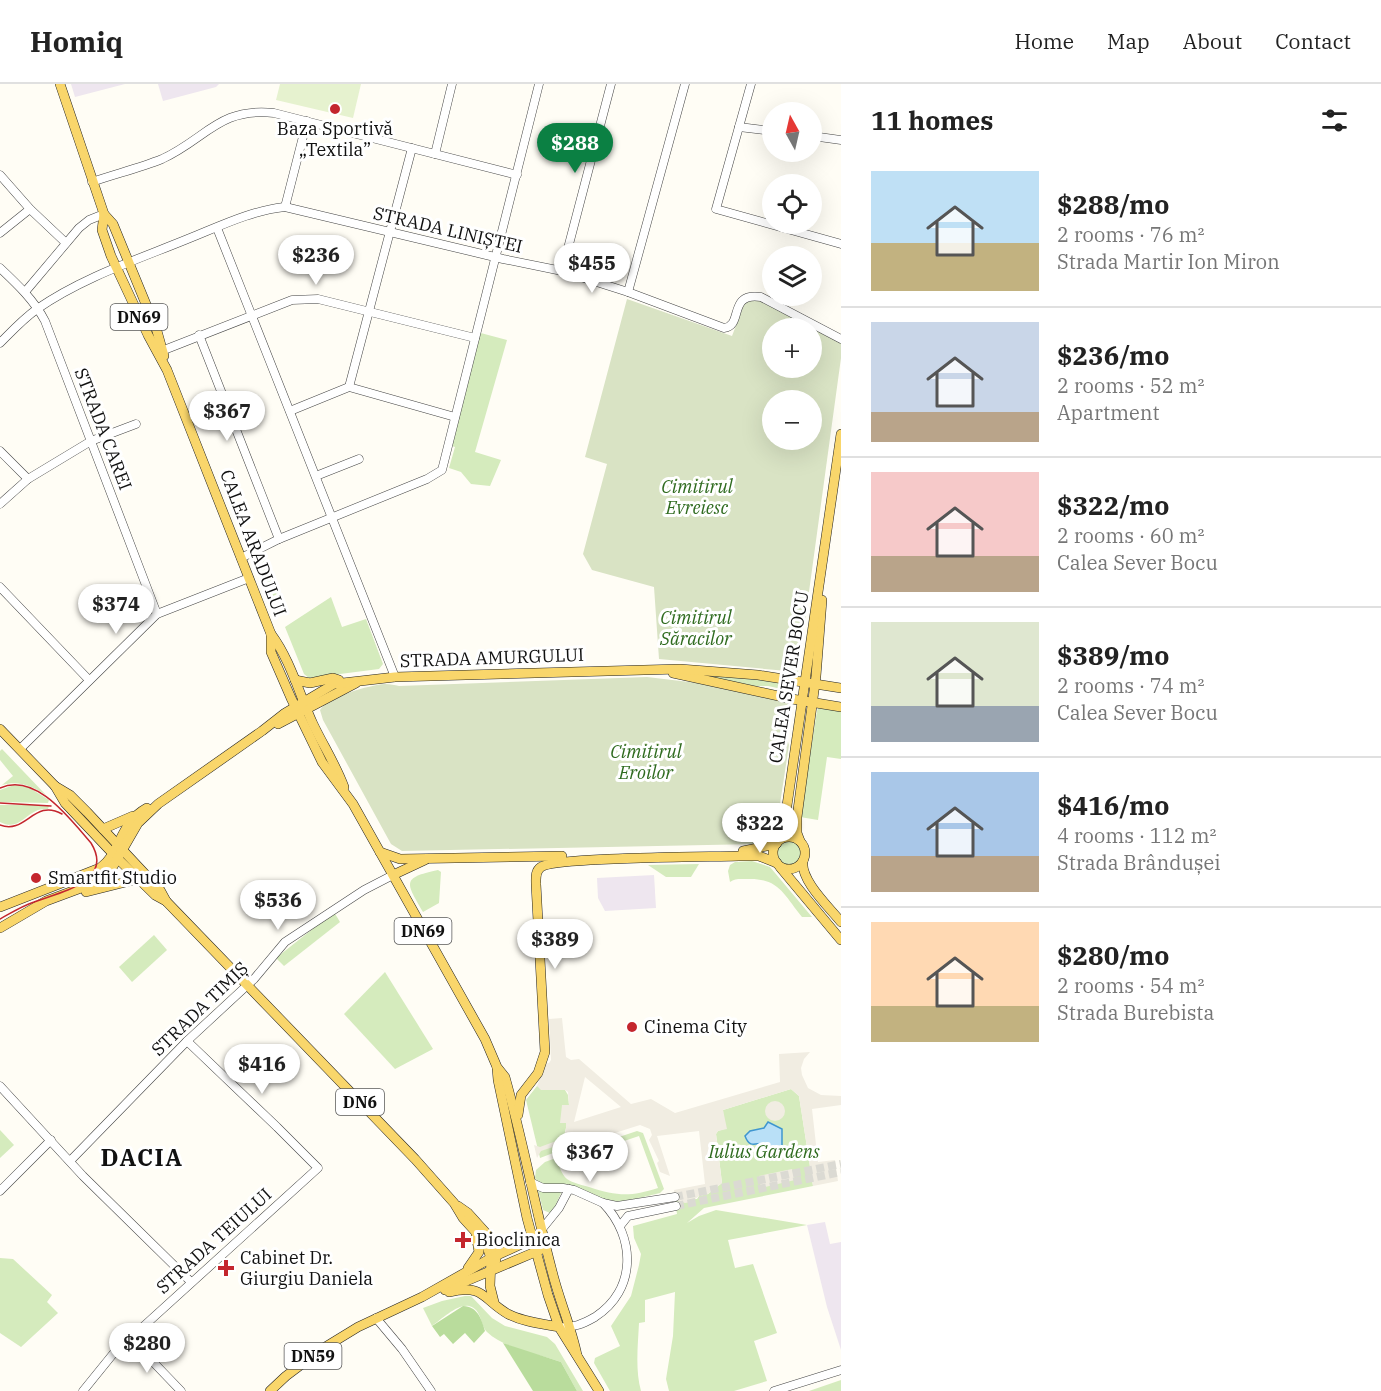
<!DOCTYPE html>
<meta charset="utf-8">
<style>
body{margin:0;font-family:"IBM Plex Serif",serif;background:#f2f2f2;color:#222;height:100vh;display:flex;flex-direction:column;font-size:22px;white-space:nowrap}
*{box-sizing:border-box;margin:0}
p{font-size:20px;color:#767676}
.icon{flex:none;width:33px;height:33px;fill:none;stroke:currentColor;stroke-width:2;stroke-linecap:round;stroke-linejoin:round}
.map{position:relative;flex:1;overflow:hidden}
.side{display:flex;flex-direction:column;background:#fff;width:540px}
.side>*{flex:none}
.needle{width:39px;rotate:352deg}
.tools{position:absolute;left:762px;top:18px;display:grid;gap:12px}
.tools a{display:grid;place-items:center;width:60px;height:60px;border-radius:50%;background:#fff;box-shadow:0 6px 24px #0002;font-size:30px}
.price{position:absolute;translate:-50% -51px;padding:0 14px;border-radius:21px;background:#fff;color:#222;font-size:20px;line-height:39px;filter:drop-shadow(0 2px 3px #0008)}
.price::after{content:'';position:absolute;left:50%;top:36px;width:18px;height:14px;margin-left:-9px;background:inherit;clip-path:polygon(0 0,100% 0,50% 100%)}
.price.active{background:#0b8043;color:#fff}
ul{padding:0;list-style:none}
li{display:flex;align-items:center;gap:18px;height:150px;padding:0 30px}
li+li{border-top:2px solid #e0e0e0}
li span{display:grid;place-items:center;flex:none;width:168px;height:120px;border-radius:0px;color:#555}
li>.icon{margin-inline-start:auto}
span .icon{width:72px;height:72px;fill:#fffc;stroke-width:1}
li b{font-size:26px}
h2{display:flex;justify-content:space-between;align-items:center;height:72px;padding:0 30px;font-size:26px}
header{display:flex;align-items:center;gap:36px;box-sizing:border-box;height:84px;padding:0 30px;background:#fff;border-bottom:2px solid #e0e0e0}
header strong{font-size:28px}
nav{display:flex;gap:33px;margin-inline-start:auto;font-size:21px}
main{display:flex;flex:1;min-height:0}
.map>svg:first-child{display:block}
</style>
<header>
<strong>Homiq</strong>
<nav><a>Home</a><a>Map</a><a>About</a><a>Contact</a></nav>
</header>
<main>
<div class="map">
<svg width="841" height="1307" viewBox="0 0 841 1307">
<rect width="100%" height="100%" fill="#fffdf5"/>
<g fill="#eee6ef">
<path d="M71,0H125L75,13Z"/>
<path d="M158,0H219L216,3L163,17Z"/>
<path d="M654,791L656,824L605,827L598,814L597,794Z"/>
<path d="M825,1138L830,1160L841,1158V1266L827,1223L807,1141Z"/>
</g>
<g fill="#d5ebbd">
<path d="M477,248L507,256L475,368L501,376L490,402L471,400L461,388L449,384L455,363L449,361Z"/>
<path d="M265,475L279,509L273,512L259,478Z"/>
<path d="M331,513L342,543L366,535L383,580L379,585L309,594L304,590L285,543Z"/>
<path d="M702,589L793,598L791,607L768,602H755L703,592Z"/>
<path d="M820,619L841,622V675L827,673L818,736L800,733L817,627Z"/>
<path d="M2,665L46,711C32,702 19,696 2,701L13,692L0,676V667Z"/>
<path d="M14,701L28,703L49,716L48,719L0,718V706Z"/>
<path d="M0,721H43L49,722L48,725C45,725 41,725 38,726C23,732 18,747 0,738Z"/>
<circle cx="790" cy="769" r="16"/>
<path d="M752,777L770,783L812,833H802C784,811 779,794 748,795C741,795 735,794 730,798L728,787L730,781L735,778Z"/>
<path d="M699,780L691,793H666L648,781Z"/>
<path d="M438,786L441,788L439,819L423,828C407,799 400,794 438,786Z"/>
<path d="M334,828L340,838L284,882L276,874Z"/>
<path d="M154,851L167,866L132,898L119,883Z"/>
<path d="M385,888L433,965L395,985L344,930Z"/>
<path d="M537,1002L565,1006L568,1011L569,1021H562L567,1039L561,1066L540,1074L526,1016Z"/>
<path d="M791,1005L799,1012L813,1102L704,1124L687,1139L699,1132L716,1126L807,1141L728,1156L735,1184L753,1180L777,1249L754,1257L767,1297L734,1307H669L666,1295L673,1252L675,1208L645,1216V1238L639,1239C638,1260 635,1286 641,1307H610L594,1279L595,1274L620,1262L611,1242L631,1212L639,1181L641,1170L634,1154L633,1142L677,1130L675,1116L697,1115L699,1112L708,1110L722,1099L716,1050L718,1047L724,1045L723,1026Z"/>
<path d="M0,1046L14,1061L0,1074Z"/>
<path d="M637,1047L643,1049L664,1105L660,1109L619,1119L609,1118L567,1101L539,1100L535,1094L536,1086L545,1078L556,1074C559,1081 561,1090 567,1095C573,1099 582,1101 589,1103C617,1112 630,1113 658,1104L639,1052L567,1076L565,1071Z"/>
<path d="M538,1106L559,1107L561,1109L554,1125L550,1129L543,1126Z"/>
<path d="M0,1174L13,1175L52,1211L47,1218L58,1229L21,1263L0,1249Z"/>
<path d="M465,1212H471L492,1234L505,1242L547,1253L555,1260L583,1307H577L561,1278C538,1270 505,1265 487,1248C480,1241 482,1225 469,1222C457,1220 442,1235 432,1242L423,1224L442,1217Z"/>
<path d="M841,1296V1307H809Z"/>
</g>
<g fill="#b9dc9c">
<path d="M463,1222C478,1223 481,1234 485,1247L474,1259L465,1249L453,1260L444,1250L440,1253L432,1242Z"/>
<path d="M503,1259L561,1278L577,1307H533Z"/>
</g>
<g fill="#d9e3c4" fill-rule="evenodd">
<path d="M627,215L732,252L745,218L761,215L841,257V274L798,588L659,575L654,503L592,486L583,470L607,380L585,373ZM772,244H812V284H772ZM772,316H812V356H772Z"/>
<path d="M647,593L706,600L791,618L786,651L789,661L778,733L772,746L757,760L402,767L391,760L323,636L320,626C328,613 369,601 385,600C390,600 395,601 399,602Z"/>
</g>
<path fill="#e6f2cf" d="M280,0H361L353,34L276,16Z"/>
<g fill="#f1ede2" fill-rule="evenodd">
<path d="M562,934L566,973L571,976L579,975L631,1020L651,1015L675,1029L780,998L779,970L810,968L804,975L801,984L802,991L808,1004L821,1011L841,1012V1021L812,1025L818,1078L835,1076L838,1097L813,1102L799,1012L791,1005L723,1026L727,1045L718,1047L716,1050L722,1099L708,1110L699,1112L691,1118L685,1119L675,1116L674,1106L705,1100L699,1047L657,1052L670,1092L660,1088L657,1079L659,1077L649,1056L652,1051L650,1045L640,1041L561,1066L562,1060L541,1067L537,1074L534,1061L540,1063L564,1054L566,1046V1039H560L562,1021H569L568,1008L565,1006H541L537,1002L545,980L549,979L551,976L549,935ZM585,993L621,1023L574,1038Z"/>
<circle cx="775" cy="1027" r="10"/>
<path d="M792,1085L795,1096L761,1104L759,1092Z"/>
</g>
<path fill="#b9e0f7" stroke="#3f96cf" stroke-width="1.5" d="M768,1038L782,1045V1064L775,1069C772,1067 770,1064 768,1061C759,1055 751,1068 745,1052L750,1047L764,1044Z"/>
<g fill="none" stroke-linecap="round" stroke-linejoin="round">
<g stroke="#dbdad3" stroke-width="8" stroke-dasharray="8 4" stroke-linecap="butt">
<path d="M675,1113L841,1080"/>
<path d="M676,1122L841,1088"/>
</g>
<g stroke="#444" stroke-width="9">
<g id="minor">
<path d="M751,0L716,125L841,160"/>
<path d="M739,43L772,47"/>
<path d="M812,52L841,56"/>
<path d="M435,70L452,0"/>
<path d="M0,91L30,125L66,159"/>
<path d="M92,98C115,90 140,84 162,75C206,55 219,23 274,29L517,91"/>
<path d="M285,123L307,37"/>
<path d="M217,144L395,593"/>
<path d="M0,149L30,125"/>
<path d="M0,184C17,200 34,216 45,237L157,530"/>
<path d="M562,187L611,0"/>
<path d="M25,208L79,144L89,136L104,130"/>
<path d="M628,208L685,0"/>
<path d="M199,251L279,455"/>
<path d="M0,259C12,247 23,235 37,225C83,193 139,175 190,154C220,142 253,126 285,123L503,175L562,187L628,208L724,244C744,242 727,208 761,213L841,255"/>
<path d="M164,266L292,216L318,215L475,254"/>
<path d="M349,303L412,64"/>
<path d="M349,303L455,333"/>
<path d="M290,327L349,303"/>
<path d="M0,367L28,395"/>
<path d="M316,392L359,375"/>
<path d="M0,420L28,395L91,357L136,340"/>
<path d="M241,474L279,455L427,395L442,386L539,0"/>
<path d="M0,503L89,596"/>
<path d="M20,665L157,530L249,494"/>
<path d="M0,1002L83,1092L191,1198"/>
<path d="M70,1077L187,957L254,895L285,858L364,806L393,791"/>
<path d="M530,1098L543,1104H563L574,1106L603,1119L617,1122L675,1113"/>
<path d="M0,1107L51,1056"/>
<path d="M620,1142L628,1132L676,1122"/>
<path d="M533,1156L559,1124L569,1105"/>
<path d="M376,1234L402,1265L431,1307"/>
<path d="M559,1243C573,1244 583,1240 595,1233C637,1206 636,1153 603,1119"/>
<path d="M131,1255L181,1307"/>
<path d="M83,1307L113,1270L318,1084L277,1043L187,957"/>
<path d="M774,1307L841,1286"/>
</g>
</g>
<g stroke="#222" stroke-width="10">
<g id="major">
<path d="M60,0L104,130L113,140L157,247L164,272"/>
<path d="M104,130L102,146L111,172L148,251L167,286L271,550C291,577 299,610 313,640C323,661 336,681 344,703"/>
<path d="M271,550V568L291,614L322,678L353,720L485,955L497,983L505,993C523,1057 535,1123 552,1187C559,1216 571,1242 577,1271"/>
<path d="M673,589L792,615L841,623"/>
<path d="M295,596L310,599L333,594L339,596"/>
<path d="M278,640L356,599"/>
<path d="M0,645L55,702L65,719L118,775L155,811L166,817"/>
<path d="M55,702L70,711L87,728L160,806L166,817L415,1075L454,1119L463,1134L482,1155L487,1163L491,1174L490,1202L494,1218"/>
<path d="M103,745L133,732"/>
<circle cx="789" cy="769" r="16"/>
<path d="M800,757L797,749V733L816,592L822,516"/>
<path d="M777,759L784,742L841,350"/>
<path d="M743,767L776,760"/>
<path d="M380,768L400,775L562,772"/>
<path d="M803,777C800,796 829,823 841,838"/>
<path d="M780,783L841,856"/>
<path d="M393,791L425,776"/>
<path d="M86,808L138,795"/>
<path d="M0,823L100,784C122,768 118,740 147,724"/>
<path d="M0,844L46,817L89,801L103,794L112,784L138,739L158,720L262,647L285,629L334,600L395,593L680,585L758,591L841,604"/>
<path d="M497,984L498,996L527,1134L548,1211L559,1243L599,1307"/>
<path d="M518,1031L521,1011L538,989L545,968L536,800C536,794 535,787 541,783C555,773 711,773 739,772H759L777,779"/>
<path d="M458,1122L468,1129L496,1160V1176"/>
<path d="M468,1184L479,1168L476,1151"/>
<path d="M445,1206L540,1166"/>
<path d="M449,1208C485,1200 482,1215 508,1230C523,1238 543,1240 559,1243"/>
<path d="M270,1307L286,1292L322,1265L358,1243L422,1213L491,1174L526,1158L538,1156"/>
</g>
</g>
<use href="#minor" stroke="#fff" stroke-width="8"/>
<use href="#major" stroke="#f9d66b" stroke-width="9"/>
<g stroke="#c4262e" stroke-width="1.5">
<path d="M0,704C36,688 70,735 91,759C115,798 60,808 34,818C22,822 11,829 0,835"/>
<path d="M0,719L51,722"/>
<path d="M0,741C26,751 34,714 62,730"/>
</g>
</g>
<g fill="#c4262e" stroke="#fff" stroke-width="2">
<circle cx="335" cy="25" r="6"/>
<circle cx="36" cy="794" r="6"/>
<circle cx="632" cy="943" r="6"/>
<path d="M460 1147h6v6h6v6h-6v6h-6v-6h-6v-6h6z"/>
<path d="M223 1175h6v6h6v6h-6v6h-6v-6h-6v-6h6z"/>
</g>
<g text-anchor="middle" stroke-width="6" stroke-linejoin="round" paint-order="stroke">
<g fill="#fff" stroke="#585858" stroke-width="1.5">
<rect x="110.5" y="220" width="57" height="26" rx="4.5"/>
<rect x="394.5" y="834" width="57" height="26" rx="4.5"/>
<rect x="336" y="1005" width="48" height="26" rx="4.5"/>
<rect x="284.5" y="1259" width="57" height="26" rx="4.5"/>
</g>
<g font-size="16" font-weight="bold" fill="#111">
<text x="139" y="239">DN69</text>
<text x="423" y="853">DN69</text>
<text x="360" y="1024">DN6</text>
<text x="313" y="1278">DN59</text>
</g>
<g font-size="18" fill="#111" stroke="#fff" text-anchor="start">
<text x="335" y="51" text-anchor="middle">Baza Sportivă<tspan x="335" dy="21">„Textila”</tspan></text>
<text x="48" y="800">Smartfit Studio</text>
<text x="644" y="949">Cinema City</text>
<text x="476" y="1162">Bioclinica</text>
<text x="240" y="1180">Cabinet Dr.<tspan x="240" dy="21">Giurgiu Daniela</tspan></text>
</g>
<g font-size="18" fill="#111" stroke="#fff">
<text transform="translate(448 146) rotate(13)" y="6">STRADA LINIȘTEI</text>
<text transform="translate(103 345) rotate(69)" y="6">STRADA CAREI</text>
<text transform="translate(253 459) rotate(69)" y="6">CALEA ARADULUI</text>
<text transform="translate(492 574) rotate(-2)" y="6">STRADA AMURGULUI</text>
<text transform="translate(789 593) rotate(-81)" y="6">CALEA SEVER BOCU</text>
<text transform="translate(200 925) rotate(-44)" y="6">STRADA TIMIȘ</text>
<text transform="translate(214 1157) rotate(-42)" y="6">STRADA TEIULUI</text>
</g>
<g font-size="18" font-style="italic" fill="#2f6b1f" stroke="#fff">
<text x="697" y="409">Cimitirul<tspan x="697" dy="21">Evreiesc</tspan></text>
<text x="696" y="540">Cimitirul<tspan x="696" dy="21">Săracilor</tspan></text>
<text x="646" y="674">Cimitirul<tspan x="646" dy="21">Eroilor</tspan></text>
<text x="764" y="1074">Iulius Gardens</text>
</g>
<g font-size="24" font-weight="bold" letter-spacing="1.5" fill="#111" stroke="#fff">
<text x="142" y="1082">DACIA</text>
</g>
</g>
</svg>
<div class="tools">
<a><svg class="needle" viewBox="-14 -14 28 28"><path d="M0-13l5 13h-10z" fill="#e53935"/><path d="M0 13l5-13h-10z" fill="#767676"/></svg></a>
<a><svg class="icon" aria-label="locate" viewBox="0 0 24 24"><circle cx="12" cy="12" r="6"/><path d="M12 2v4M12 18v4M2 12h4M18 12h4"/></svg></a>
<a><svg class="icon" aria-label="layers" viewBox="0 0 24 24"><path d="M12 4l9 5-9 5-9-5zM3 14l9 5 9-5"/></svg></a>
<a>+</a>
<a>−</a>
</div>
<b class="price active" style="left:575px;top:90px">$288</b>
<b class="price" style="left:316px;top:202px">$236</b>
<b class="price" style="left:592px;top:210px">$455</b>
<b class="price" style="left:227px;top:358px">$367</b>
<b class="price" style="left:116px;top:551px">$374</b>
<b class="price" style="left:760px;top:770px">$322</b>
<b class="price" style="left:278px;top:847px">$536</b>
<b class="price" style="left:555px;top:886px">$389</b>
<b class="price" style="left:262px;top:1011px">$416</b>
<b class="price" style="left:590px;top:1099px">$367</b>
<b class="price" style="left:147px;top:1290px">$280</b>
</div>
<section class="side">
<h2>11 homes<svg class="icon" aria-label="filters" viewBox="0 0 24 24"><path d="M4 7h16M4 17h16"/><circle cx="9" cy="7" r="2"/><circle cx="15" cy="17" r="2"/></svg></h2>
<ul>
<li><span style="background:linear-gradient(#bfe0f5 60%,#c2b280 0)"><svg class="icon" aria-label="home" viewBox="0 0 24 24"><path d="M3 11l9-7 9 7M6 9v11h12V9"/></svg></span><div><b>$288/mo</b><p>2 rooms · 76 m²</p><p>Strada Martir Ion Miron</p></div></li>
<li><span style="background:linear-gradient(#c9d6e8 75%,#b9a48a 0)"><svg class="icon" aria-label="home" viewBox="0 0 24 24"><path d="M3 11l9-7 9 7M6 9v11h12V9"/></svg></span><div><b>$236/mo</b><p>2 rooms · 52 m²</p><p>Apartment</p></div></li>
<li><span style="background:linear-gradient(#f6c9c9 70%,#b9a48a 0)"><svg class="icon" aria-label="home" viewBox="0 0 24 24"><path d="M3 11l9-7 9 7M6 9v11h12V9"/></svg></span><div><b>$322/mo</b><p>2 rooms · 60 m²</p><p>Calea Sever Bocu</p></div></li>
<li><span style="background:linear-gradient(#dfe7d0 70%,#9aa5b1 0)"><svg class="icon" aria-label="home" viewBox="0 0 24 24"><path d="M3 11l9-7 9 7M6 9v11h12V9"/></svg></span><div><b>$389/mo</b><p>2 rooms · 74 m²</p><p>Calea Sever Bocu</p></div></li>
<li><span style="background:linear-gradient(#a9c7e8 70%,#b9a48a 0)"><svg class="icon" aria-label="home" viewBox="0 0 24 24"><path d="M3 11l9-7 9 7M6 9v11h12V9"/></svg></span><div><b>$416/mo</b><p>4 rooms · 112 m²</p><p>Strada Brândușei</p></div></li>
<li><span style="background:linear-gradient(#ffd9b3 70%,#c2b280 0)"><svg class="icon" aria-label="home" viewBox="0 0 24 24"><path d="M3 11l9-7 9 7M6 9v11h12V9"/></svg></span><div><b>$280/mo</b><p>2 rooms · 54 m²</p><p>Strada Burebista</p></div></li>
</ul>
</section>
</main>
